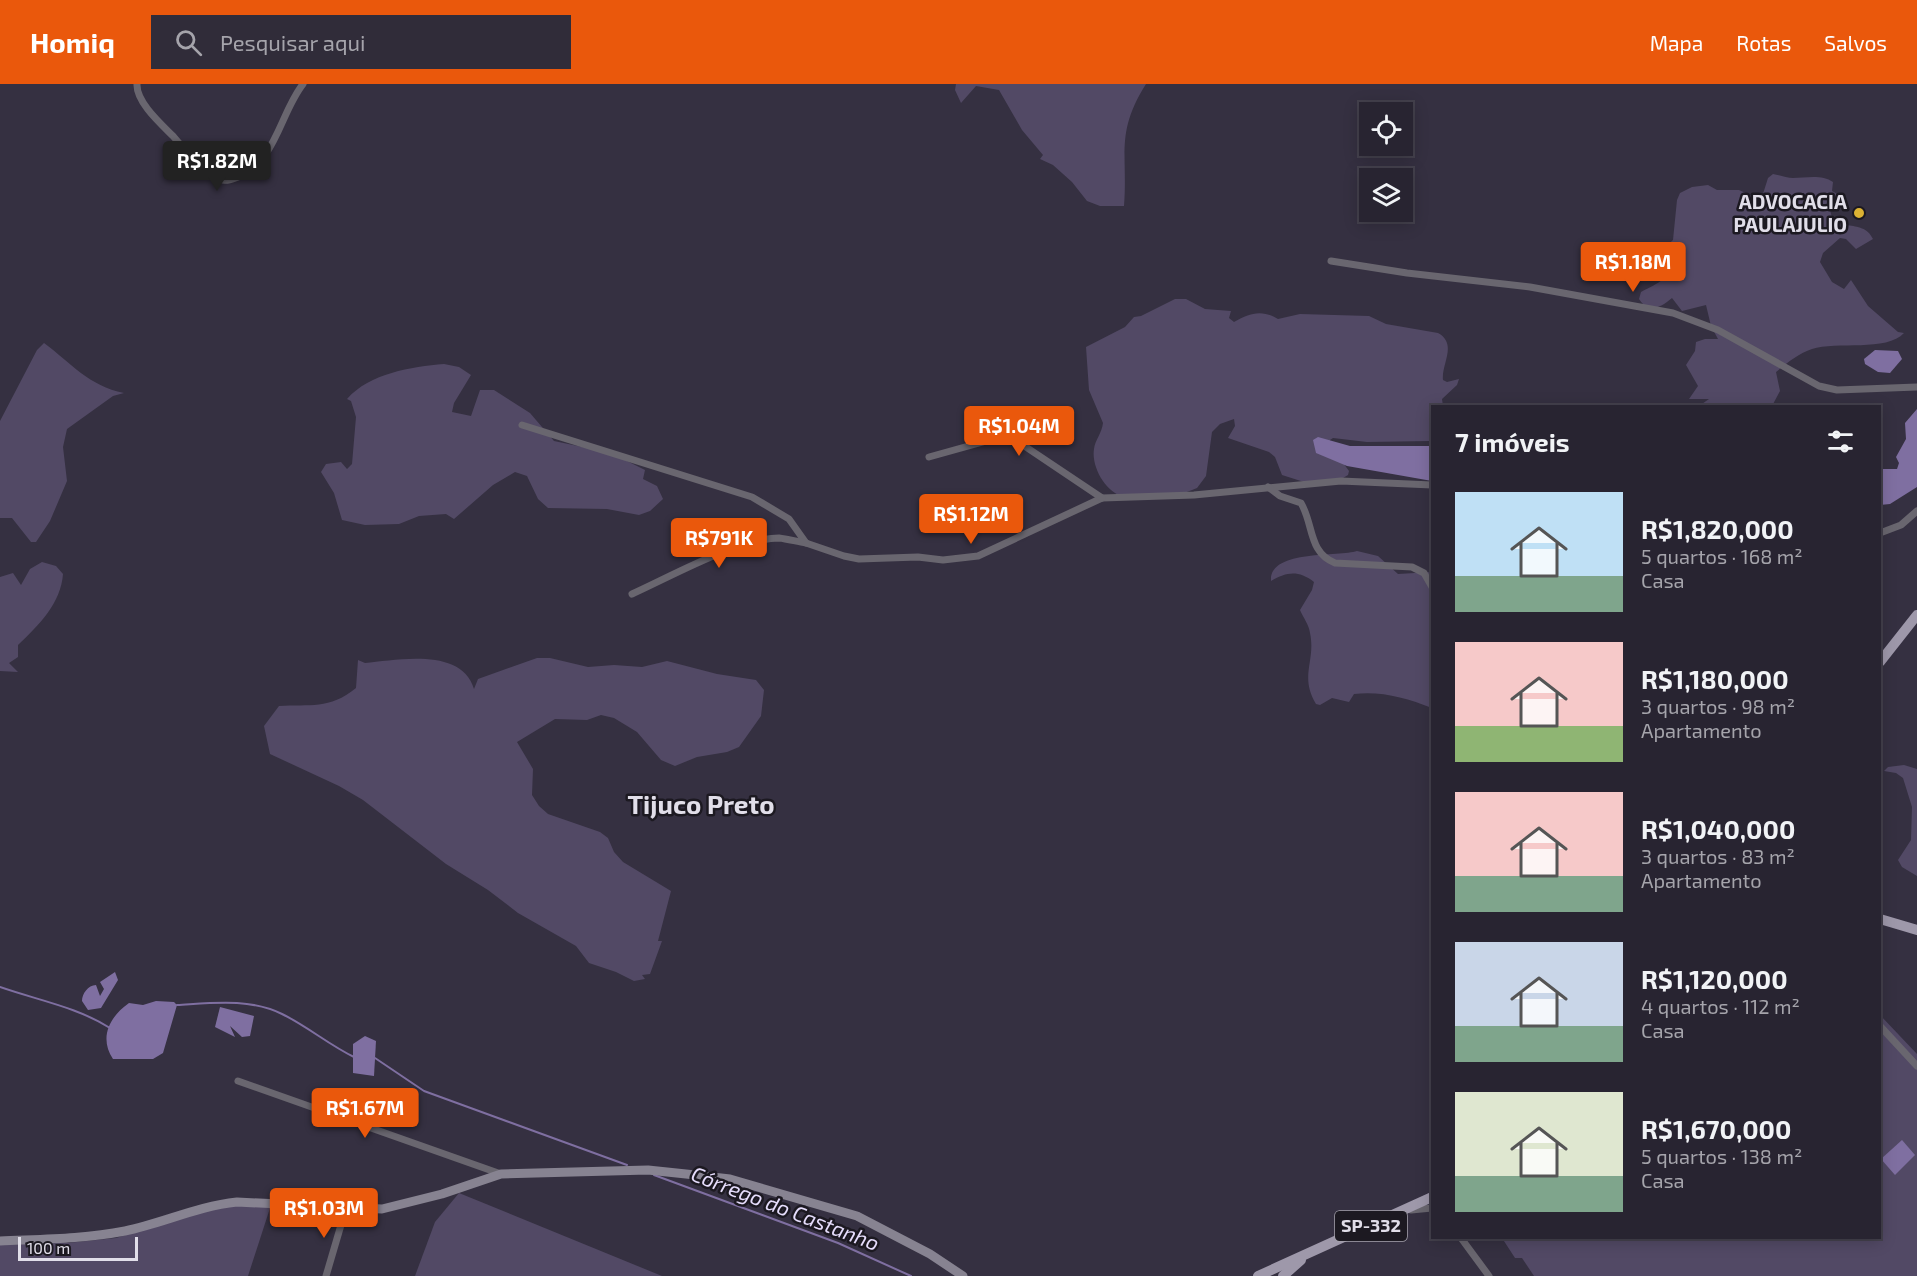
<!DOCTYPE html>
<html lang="pt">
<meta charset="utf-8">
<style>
body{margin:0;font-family:"Exo 2",sans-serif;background:#302c39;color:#f1f3f6;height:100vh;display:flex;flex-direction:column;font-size:22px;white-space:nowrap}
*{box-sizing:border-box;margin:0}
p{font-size:20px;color:#a5a4ab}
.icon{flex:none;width:33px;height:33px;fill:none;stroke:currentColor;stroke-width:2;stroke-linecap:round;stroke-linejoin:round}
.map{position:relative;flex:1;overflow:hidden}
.sheet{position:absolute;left:1431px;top:321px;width:450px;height:834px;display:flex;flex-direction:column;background:#282431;border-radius:0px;box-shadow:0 3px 15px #0003,0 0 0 2px #44414d}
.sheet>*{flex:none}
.tools{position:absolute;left:1359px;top:18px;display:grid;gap:12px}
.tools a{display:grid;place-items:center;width:54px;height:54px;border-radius:0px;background:#282431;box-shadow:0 3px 15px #0003,0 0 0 2px #44414d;font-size:30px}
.scale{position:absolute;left:18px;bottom:15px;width:120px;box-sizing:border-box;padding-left:6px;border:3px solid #e1dee9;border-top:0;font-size:16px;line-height:21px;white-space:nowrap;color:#e1dee9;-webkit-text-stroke:4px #1c1921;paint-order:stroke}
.price{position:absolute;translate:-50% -51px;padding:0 14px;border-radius:6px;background:#ea580c;color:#fff;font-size:20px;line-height:39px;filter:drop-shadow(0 2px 3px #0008)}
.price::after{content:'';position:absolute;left:50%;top:36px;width:18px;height:14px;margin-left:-9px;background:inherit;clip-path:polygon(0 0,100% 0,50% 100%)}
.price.current{background:#222;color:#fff}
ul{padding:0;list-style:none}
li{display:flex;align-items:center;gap:18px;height:150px;padding:0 24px}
li span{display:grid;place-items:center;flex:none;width:168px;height:120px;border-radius:0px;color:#555}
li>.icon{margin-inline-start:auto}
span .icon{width:72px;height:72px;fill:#fffc;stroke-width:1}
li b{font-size:26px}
h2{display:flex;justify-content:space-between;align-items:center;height:72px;padding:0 24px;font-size:26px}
header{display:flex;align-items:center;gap:36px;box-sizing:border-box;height:84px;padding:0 30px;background:#ea580c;color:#fff}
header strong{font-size:28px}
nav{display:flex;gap:33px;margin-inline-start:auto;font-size:21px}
.search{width:420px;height:54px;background:#302c39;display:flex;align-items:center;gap:15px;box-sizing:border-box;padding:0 21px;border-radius:0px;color:#a5a4ab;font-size:22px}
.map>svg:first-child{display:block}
</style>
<header>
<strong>Homiq</strong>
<div class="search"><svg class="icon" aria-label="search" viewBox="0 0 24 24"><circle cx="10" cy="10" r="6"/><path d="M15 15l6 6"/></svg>Pesquisar aqui</div>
<nav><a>Mapa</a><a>Rotas</a><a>Salvos</a></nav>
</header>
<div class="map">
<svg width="1917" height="1192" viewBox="0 0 1917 1192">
<rect width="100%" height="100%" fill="#353041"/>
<g fill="#524965">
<path d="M956,0H1146C1115,49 1128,70 1124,122H1100L1087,117L1072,98L1053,81L1040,75L1043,71L1022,46L999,6L976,2L961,19L955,6Z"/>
<path d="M1773,90C1779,91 1787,94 1793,94C1805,94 1822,90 1833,98L1832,107L1842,113L1830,123C1831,152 1863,132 1873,155L1856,165L1846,155L1840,154L1823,169L1820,178L1832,198L1844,205L1851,196L1868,222L1898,248L1904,249C1887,268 1836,257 1812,265C1799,269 1787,279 1776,288L1780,307L1772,322H1699L1709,315H1689L1698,302L1686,281L1695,267L1696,258L1705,255H1718L1711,242L1706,221L1682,227L1672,214C1660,224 1649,230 1639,215L1641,208C1658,199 1673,194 1674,173L1664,164L1673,156L1677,116L1680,109L1692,103L1708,101L1717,106H1739L1759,115L1762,113L1768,94Z"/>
<path d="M1175,215H1186L1205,225L1231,227L1229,234L1234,238C1249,229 1262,225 1278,235L1300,230L1369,232L1386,240L1438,249C1458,260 1441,280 1443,296L1447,298L1459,295L1457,301L1442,315L1443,322H1432V355L1430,357L1367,358L1333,354L1330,356V361L1349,387L1348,391L1343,394L1304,398L1282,391L1275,373L1269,368L1228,354L1235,342L1234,335L1220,340L1212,348L1206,392L1197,404C1178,413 1145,417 1124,413C1106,409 1091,383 1094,365C1095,356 1102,349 1103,339L1089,306L1086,263L1125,243L1134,233L1141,232Z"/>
<path d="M44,259C71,279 89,302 124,309L113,312L67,345L63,363L67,397L50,437L36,458H31L12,434H0V337L37,266Z"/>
<path d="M444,280L459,283L471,291L454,319L452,328L471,332L480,306H494L530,329L554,357L611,369L645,386L643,395L657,402L663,415L650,427L639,431L607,425L548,424L538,415L527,392L515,388L493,401L454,435L446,430L419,432L399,440L365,441L342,436L334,409L321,388L326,380L341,378L347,385L352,380L356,333L351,317L347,315C370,289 411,283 444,280Z"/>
<path d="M1357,467L1378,472L1398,490L1432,488V624C1406,614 1382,607 1354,610L1349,618L1332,614L1320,621L1316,620C1299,592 1316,577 1310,549C1309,541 1303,533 1300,526L1312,506L1314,498C1298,486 1287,488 1271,497C1269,465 1339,473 1357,467Z"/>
<path d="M42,478L56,482L63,490C61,519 39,541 18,561V573L9,579L18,588L0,587V493L13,489L21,501L30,485Z"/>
<path d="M537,574H550L588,583L614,581L642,583L667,577L717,590L756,596L764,606L761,632L739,663L727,668L697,673L675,682L661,676L637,648L614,634L601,631L587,636L555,635L517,658L533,685L532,711L539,722L548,730L600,748L608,754L614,768L623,778L671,807L658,857H662L650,890L642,891L645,895L634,897L616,888L589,879L576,862L518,829L488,806L446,780L363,716L339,702L270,670L264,642L279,622C310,620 329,626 356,604L358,576L365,579C397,576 462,563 474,605L478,595Z"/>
<path d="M1904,681L1917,685V792L1902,783L1898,776L1911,756L1912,723L1903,694L1896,689L1884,687L1888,683Z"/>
<path d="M1880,931L1917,970V1192H1534L1522,1174H1515L1502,1154H1880Z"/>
<path d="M459,1109L662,1192H415L435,1138Z"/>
<path d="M271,1121L248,1192H0V1161L67,1159L116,1154L221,1122Z"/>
</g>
<g fill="#7f6fa1">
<path d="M1875,266L1898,267L1902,275L1890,289L1878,288L1865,280L1864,275Z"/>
<path d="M1917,325V403L1890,420L1880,421V387L1883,385H1897L1899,379L1896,373L1906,355L1905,339Z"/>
<path d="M1318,353L1350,362H1432V397L1347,382L1316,369L1313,356Z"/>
<path d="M115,888L118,896L101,924L88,926L82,917C82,910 88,901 96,901L100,912L104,905L100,898Z"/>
<path d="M156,917L174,918L177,921L163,969L153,975H113C99,954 109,933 129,919L143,921Z"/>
<path d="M220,923L254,932L250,952L242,953L230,942L235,953L215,943Z"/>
<path d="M365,952L376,957L374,992L353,989V960Z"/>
<path d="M1902,1056L1915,1071L1895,1091L1881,1075Z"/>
</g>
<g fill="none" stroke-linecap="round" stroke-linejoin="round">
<g stroke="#7f6fa1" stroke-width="2">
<path d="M0,903C37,916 77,923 110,944"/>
<path d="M177,921C212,919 250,914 282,930C307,942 329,961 354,973"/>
<path d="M375,974L424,1007L627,1081"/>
<path d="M654,1091L838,1159L911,1192"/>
</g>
<g stroke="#69666f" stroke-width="7">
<path d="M137,0C136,18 161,40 173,52C185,66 199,85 216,94C222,98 231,96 238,93C276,78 280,29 303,0"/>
<path d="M1331,177L1407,189L1530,203L1673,229L1718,246L1819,302L1837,306L1917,303"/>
<path d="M522,341L752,413L789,435L806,459L844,472L859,475L918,473L943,476L978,472L1102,414L1194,411L1341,397L1432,401"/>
<path d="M929,373L1008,351L1102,414"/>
<path d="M1268,403L1280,412L1301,419C1314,441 1308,468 1335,479L1412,483L1424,489L1432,503"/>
<path d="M1880,449L1901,441L1917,427"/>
<path d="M632,510C670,493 739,454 779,454C788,455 798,458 806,459"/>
<path d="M1880,942L1917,982"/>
<path d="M238,997L501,1090"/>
<path d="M1411,1126L1432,1124"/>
<path d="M1461,1154L1489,1192"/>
<path d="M326,1192L346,1124"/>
</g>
<path stroke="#878391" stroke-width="9" d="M0,1157C42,1155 83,1155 125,1147C163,1139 198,1122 237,1118L382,1125L442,1110L501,1090L648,1086L686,1090L730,1095L857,1132L930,1170L963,1192"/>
<g stroke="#9e98aa" stroke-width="10">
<path d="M1880,578L1917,531"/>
<path d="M1880,835L1917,846"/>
<path d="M1258,1192L1432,1113"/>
<path d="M1283,1192L1301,1176"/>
</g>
</g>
<circle fill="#dcb233" stroke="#1c1921" stroke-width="2" cx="1859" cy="129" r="6"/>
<g text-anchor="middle" stroke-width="5" stroke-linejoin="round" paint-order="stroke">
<rect fill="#1c1921" stroke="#a6a3ad" stroke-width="1.5" x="1335" y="1127" width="72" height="30" rx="4.5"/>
<g font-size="18" font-weight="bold" fill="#e1dee9">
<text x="1371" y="1148">SP-332</text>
</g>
<g font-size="20" font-weight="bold" fill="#e1dee9" stroke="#1c1921" text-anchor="end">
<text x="1847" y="125">ADVOCACIA<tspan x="1847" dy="23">PAULAJULIO</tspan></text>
</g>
<g font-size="21" font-style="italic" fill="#e6ddfc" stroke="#1c1921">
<text transform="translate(785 1125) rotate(21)" y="7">Córrego do Castanho</text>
</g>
<g font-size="26" font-weight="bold" fill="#e1dee9" stroke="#1c1921">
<text x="701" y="730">Tijuco Preto</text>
</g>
</g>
</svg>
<div class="tools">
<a><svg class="icon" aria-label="locate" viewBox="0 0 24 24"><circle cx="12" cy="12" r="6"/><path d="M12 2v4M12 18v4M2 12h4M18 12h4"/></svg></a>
<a><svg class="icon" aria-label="layers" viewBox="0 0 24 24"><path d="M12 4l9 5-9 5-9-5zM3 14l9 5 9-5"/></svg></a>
</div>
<div class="scale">100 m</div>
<b class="price current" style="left:217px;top:108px">R$1.82M</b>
<b class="price" style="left:1633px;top:209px">R$1.18M</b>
<b class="price" style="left:1019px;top:373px">R$1.04M</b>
<b class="price" style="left:971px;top:461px">R$1.12M</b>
<b class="price" style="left:719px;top:485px">R$791K</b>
<b class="price" style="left:365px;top:1055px">R$1.67M</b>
<b class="price" style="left:324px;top:1155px">R$1.03M</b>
<section class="sheet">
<h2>7 imóveis<svg class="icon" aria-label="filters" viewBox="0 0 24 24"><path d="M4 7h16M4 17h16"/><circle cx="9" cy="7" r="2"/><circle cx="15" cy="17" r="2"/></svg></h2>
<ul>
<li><span style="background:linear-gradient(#bfe0f5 70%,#7fa58c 0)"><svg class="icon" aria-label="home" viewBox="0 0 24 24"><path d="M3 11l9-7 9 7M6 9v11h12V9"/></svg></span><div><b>R$1,820,000</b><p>5 quartos · 168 m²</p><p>Casa</p></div></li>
<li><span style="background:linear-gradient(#f6c9c9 70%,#8fb573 0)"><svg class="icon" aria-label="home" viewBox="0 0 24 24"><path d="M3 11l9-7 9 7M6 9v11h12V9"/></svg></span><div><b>R$1,180,000</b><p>3 quartos · 98 m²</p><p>Apartamento</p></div></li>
<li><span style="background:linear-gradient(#f6c9c9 70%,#7fa58c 0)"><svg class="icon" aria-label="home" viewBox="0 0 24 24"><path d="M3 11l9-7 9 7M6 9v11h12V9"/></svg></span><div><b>R$1,040,000</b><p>3 quartos · 83 m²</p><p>Apartamento</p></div></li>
<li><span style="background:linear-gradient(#c9d6e8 70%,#7fa58c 0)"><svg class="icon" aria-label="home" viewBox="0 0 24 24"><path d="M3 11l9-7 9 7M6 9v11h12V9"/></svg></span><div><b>R$1,120,000</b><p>4 quartos · 112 m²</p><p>Casa</p></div></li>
<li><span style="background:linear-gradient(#dfe7d0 70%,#7fa58c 0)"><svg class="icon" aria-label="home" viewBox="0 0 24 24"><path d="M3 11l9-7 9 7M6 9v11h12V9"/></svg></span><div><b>R$1,670,000</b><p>5 quartos · 138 m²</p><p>Casa</p></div></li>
</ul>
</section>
</div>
